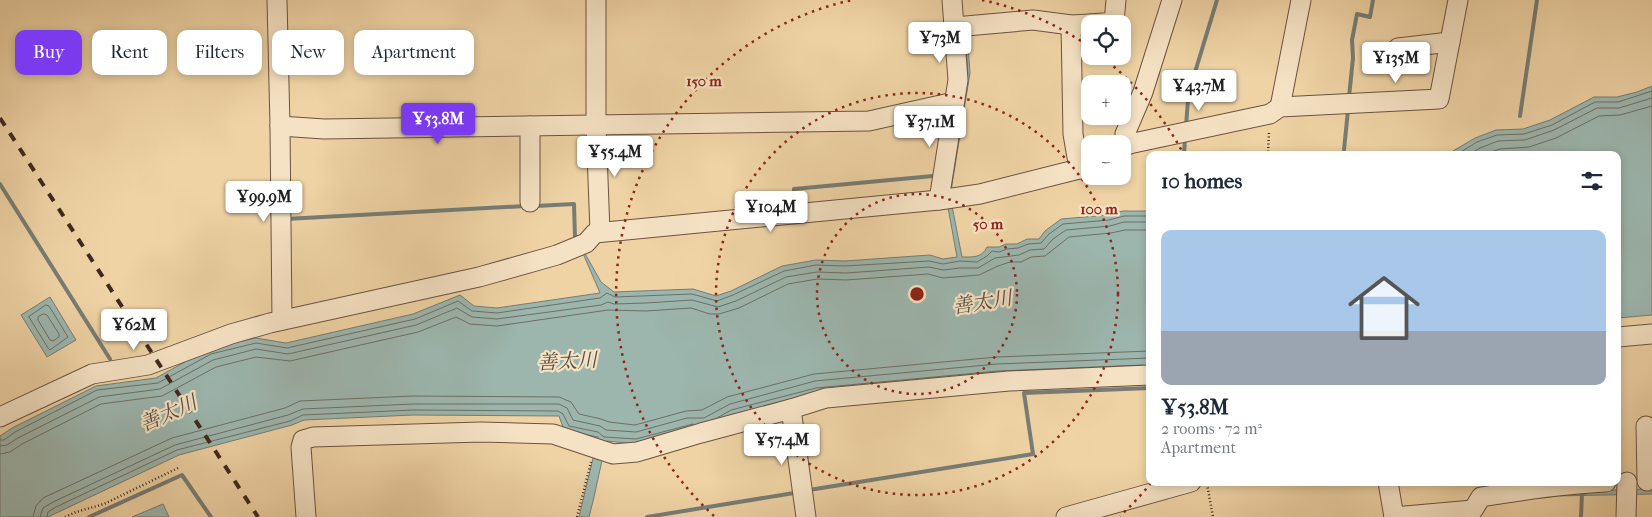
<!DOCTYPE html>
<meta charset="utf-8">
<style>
body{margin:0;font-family:"IM FELL French Canon","Noto Serif JP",serif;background:#f2f2f3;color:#1f2937;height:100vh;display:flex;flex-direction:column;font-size:19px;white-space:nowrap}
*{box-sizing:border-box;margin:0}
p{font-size:16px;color:#747a83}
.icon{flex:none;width:28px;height:28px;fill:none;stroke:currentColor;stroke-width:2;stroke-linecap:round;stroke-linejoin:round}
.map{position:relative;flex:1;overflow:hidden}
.panel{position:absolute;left:1146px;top:151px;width:475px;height:335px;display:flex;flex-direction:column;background:#fff;border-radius:10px;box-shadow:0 2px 8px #0003}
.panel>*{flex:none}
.guide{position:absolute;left:15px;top:30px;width:475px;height:45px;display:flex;gap:10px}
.fabs{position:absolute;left:1081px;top:15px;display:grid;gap:10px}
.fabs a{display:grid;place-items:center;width:50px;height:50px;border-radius:10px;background:#fff;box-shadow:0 2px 8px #0003;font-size:25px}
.price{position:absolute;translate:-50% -42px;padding:0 11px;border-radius:5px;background:#fff;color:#222;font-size:16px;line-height:32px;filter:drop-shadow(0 1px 2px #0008)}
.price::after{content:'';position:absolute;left:50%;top:30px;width:15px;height:11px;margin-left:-8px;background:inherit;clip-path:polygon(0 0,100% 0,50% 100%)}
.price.on{background:#7c3aed;color:#fff}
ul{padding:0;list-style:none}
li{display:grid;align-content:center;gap:10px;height:265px;padding:0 15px}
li+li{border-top:1px solid #e0e1e3}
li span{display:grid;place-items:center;height:155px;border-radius:10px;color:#555}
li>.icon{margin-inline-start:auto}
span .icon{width:90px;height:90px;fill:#fffc;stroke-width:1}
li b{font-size:21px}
h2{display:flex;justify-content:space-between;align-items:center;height:60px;padding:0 15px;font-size:21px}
.tag{padding:0 18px;border-radius:10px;background:#fff;box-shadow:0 2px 8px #0003;font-size:18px;line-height:45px}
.tag.on{background:#7c3aed;color:#fff}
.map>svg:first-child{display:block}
</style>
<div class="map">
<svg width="1652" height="517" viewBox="0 0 1652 517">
<rect width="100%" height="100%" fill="#efd3a5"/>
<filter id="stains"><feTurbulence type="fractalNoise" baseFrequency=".004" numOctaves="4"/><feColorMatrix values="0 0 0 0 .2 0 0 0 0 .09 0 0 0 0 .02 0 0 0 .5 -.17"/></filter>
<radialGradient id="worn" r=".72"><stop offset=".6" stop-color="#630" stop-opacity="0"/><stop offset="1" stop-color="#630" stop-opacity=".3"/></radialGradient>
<g fill="#9cb6ae" stroke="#777d75">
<path d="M965,30H967L970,73L951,191H947L968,74Z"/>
<path d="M1652,86V315L1618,318V155H1389L1396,152L1448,154L1475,138L1496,130L1523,129L1550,120L1594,97H1617L1637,92Z"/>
<path d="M951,201L962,257C973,257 982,258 987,247H999L1006,244H1017L1027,239H1039L1045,231L1061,219L1108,215L1123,211H1150V369L816,392L636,444L607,441C600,465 596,492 589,517H579L598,437L564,430L559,416L413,415L304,420L292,425L179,455L48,517H0V436L12,428L96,386L156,378L208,349L256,338L286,343L413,314L460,295L474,306L497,308L600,293L582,251L583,250L601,282L614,292L693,289L716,296L731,291L782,266L816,260L845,261L930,255L943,259L957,257L947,202Z"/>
<path d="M50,297L76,340L47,357L21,315Z"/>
<path d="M1652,489V494L1557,496L1495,503L1569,491Z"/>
<path d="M163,504L169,517H132Z"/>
</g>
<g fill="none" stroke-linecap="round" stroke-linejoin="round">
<g stroke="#6e6f66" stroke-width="1">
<path d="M1456,155L1477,142L1497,135L1524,134L1552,125L1595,102H1618L1652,91"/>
<path d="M1468,155L1480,148L1498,141L1525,140L1554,130L1597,108H1619L1652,98"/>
<path d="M1482,155L1500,149L1529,147L1556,138L1599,116L1620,115L1652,106"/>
<path d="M46,305L49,306L68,337L50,350L48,348L29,317Z"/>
<path d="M44,314L47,315L59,334V337L53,341L50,340L38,320V317Z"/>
<path d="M717,418L731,410L816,388L998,371L1143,365"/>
<path d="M0,440H4L15,432L97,390L158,383L211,354L256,343L287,348L415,319L458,301L472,311L497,313L600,298L607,293L615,297L692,294L717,301L733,295L784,271L816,265L845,266L929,261L943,264L960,261L977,262L987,256L992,251L999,252L1007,249L1018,248L1028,244L1041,243L1049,234L1063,224L1109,220L1124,216H1150"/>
<path d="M0,446L7,445L18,438L99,397L160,389L213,360L256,349L288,354L416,325L457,308L472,317L497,319L601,305L608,302L614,304L646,303L692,300L718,307L736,301L786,277L817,272L846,273L929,267L943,270L960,268H978L995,258L1019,255L1030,250L1044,249L1053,239L1066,230L1110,226L1124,222H1150"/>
<path d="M0,454L10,452L22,444L101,404L162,396L216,367L256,357L290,361L418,332L456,317L470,324L497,326L608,310L646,311L691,308L710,314H719L739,308L788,284L817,279L846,280L928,274L943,278L979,275L998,266L1010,262H1021L1031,257L1045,256L1069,237L1111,233L1125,230H1150"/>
<path d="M33,517L36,506L43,498L172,438L285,408L300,401L413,396L559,397L571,402L579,414L601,419L609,422L635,425L686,411L702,410L727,397L814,374L997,357L1150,351"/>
<path d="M40,517L43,508L53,502L175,445L288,415L303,409L413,404H559L567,408L573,420L600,426L606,430L636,432L687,418H704L730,404L815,381L997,364L1150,358"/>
<path d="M47,517L48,512L56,507L177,450L290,421L303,415L413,410L558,411L563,414L569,426L598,432L604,437L636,439L693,424"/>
</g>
<g stroke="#777d75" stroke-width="4">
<path d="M1349,97L1353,58L1352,40L1357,14L1370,17L1373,0"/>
<path d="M1520,116L1537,0"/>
<path d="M1186,126L1188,100L1196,69L1217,0"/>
<path d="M1344,150L1348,110"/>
<path d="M1184,155L1185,138"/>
<path d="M0,184L110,359"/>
<path d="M536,206L574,204L575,238L577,237"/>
<path d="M794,208V189L933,176"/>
<path d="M286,219L526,206"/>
<path d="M809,490L1033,454L1024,393L1150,388"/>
<path d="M89,517L182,475L211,517"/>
<path d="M647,517L794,493"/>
<path d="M1581,517L1582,493H1585"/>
</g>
<g stroke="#6b5340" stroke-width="21">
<g id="minor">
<path d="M277,0L280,126L282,320"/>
<path d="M596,0V126L600,232"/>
<path d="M1091,24L1114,22L1116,0"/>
<path d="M1071,25L1073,134L1079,169"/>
<path d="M955,27L1033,20L1071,25L1090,24"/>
<path d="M1398,48L1450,42"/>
<path d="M1280,107L1301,0"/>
<path d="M280,126L324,129L869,121L954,102"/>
<path d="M530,126V202"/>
<path d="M1129,144L1125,134L1143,92L1172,0"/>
<path d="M1122,148L1129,144L1270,114L1280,107L1439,99L1458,0"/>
<path d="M939,200L958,80L952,0"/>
<path d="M1618,337L1652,334"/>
<path d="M791,409L806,517"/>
<path d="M0,417L92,374L148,365L231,334L270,323L479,277L557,255L586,243L595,233L939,200L980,194L1079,169L1090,164"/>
<path d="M1646,426L1647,481"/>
<path d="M1388,482L1394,517"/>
<path d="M306,517L301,447L303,440L313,437L481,432L553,434L613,454L637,452L701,433L791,409L826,398L1009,381L1150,375"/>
<path d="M1066,517L1191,482"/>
<path d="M1394,517L1473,510L1481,497C1523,490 1564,484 1606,482"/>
<path d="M1626,517L1627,482"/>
</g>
</g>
<g stroke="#3f281f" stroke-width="2.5" stroke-dasharray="1 2.5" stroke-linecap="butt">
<path d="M1268,155L1269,131"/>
<path d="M1207,484L1213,517"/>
<path d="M65,517L76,512L104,504L178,468"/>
<path d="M577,517L591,462"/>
</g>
<use href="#minor" stroke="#f5e2c4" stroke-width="19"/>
<path stroke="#3f281f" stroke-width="4" stroke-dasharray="9 9" stroke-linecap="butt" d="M0,118L258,517"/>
</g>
<g fill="none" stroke="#8f2418" stroke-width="2.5" stroke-dasharray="2.5 5">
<circle cx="917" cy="294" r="100"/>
<circle cx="917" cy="294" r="201"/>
<path d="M1151 483A301 301 0 0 1 1120 516M714 516A301 301 0 0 1 852 0M982 0A301 301 0 0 1 1090 47M1102 57A301 301 0 0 1 1183 153"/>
</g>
<g text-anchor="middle" stroke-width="4.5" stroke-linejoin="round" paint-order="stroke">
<g font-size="20" font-style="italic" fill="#564c43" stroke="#f5e2c4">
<text transform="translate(982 302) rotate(-9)" y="7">善太川</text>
<text transform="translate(567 361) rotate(-3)" y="7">善太川</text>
<text transform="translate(168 413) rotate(-24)" y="7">善太川</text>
</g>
</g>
<circle cx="917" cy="294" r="8" fill="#8f2418" stroke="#f5e2c4" stroke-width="2.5"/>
<g font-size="15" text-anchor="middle" font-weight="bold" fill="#8f2418" stroke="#f5e2c4" stroke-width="4.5" stroke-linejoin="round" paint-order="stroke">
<text x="704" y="86">150 m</text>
<text x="1099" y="214">100 m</text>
<text x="988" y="229">50 m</text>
</g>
<rect width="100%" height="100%" filter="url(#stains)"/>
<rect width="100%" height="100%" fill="url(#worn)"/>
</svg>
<div class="fabs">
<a><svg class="icon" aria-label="locate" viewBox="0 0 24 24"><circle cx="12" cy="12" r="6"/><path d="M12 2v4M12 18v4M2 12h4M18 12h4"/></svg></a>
<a>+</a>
<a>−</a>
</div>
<b class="price" style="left:940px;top:64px">¥73M</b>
<b class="price" style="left:1396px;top:84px">¥135M</b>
<b class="price" style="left:1199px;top:112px">¥43.7M</b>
<b class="price on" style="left:438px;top:145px">¥53.8M</b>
<b class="price" style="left:930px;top:148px">¥37.1M</b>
<b class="price" style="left:615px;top:178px">¥55.4M</b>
<b class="price" style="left:264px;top:223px">¥99.9M</b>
<b class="price" style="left:771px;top:233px">¥104M</b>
<b class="price" style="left:134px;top:351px">¥62M</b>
<b class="price" style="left:782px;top:466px">¥57.4M</b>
<div class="guide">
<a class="tag on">Buy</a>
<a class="tag">Rent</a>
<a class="tag">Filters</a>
<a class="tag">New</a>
<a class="tag">Apartment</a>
</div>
<section class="panel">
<h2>10 homes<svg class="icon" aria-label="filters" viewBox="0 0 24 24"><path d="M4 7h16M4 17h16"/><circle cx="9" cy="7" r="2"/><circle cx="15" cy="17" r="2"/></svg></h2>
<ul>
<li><span style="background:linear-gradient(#a9c7e8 65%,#9aa5b1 0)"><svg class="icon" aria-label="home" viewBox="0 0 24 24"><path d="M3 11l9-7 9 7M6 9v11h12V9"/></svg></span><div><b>¥53.8M</b><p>2 rooms · 72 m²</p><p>Apartment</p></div></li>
</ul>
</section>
</div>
